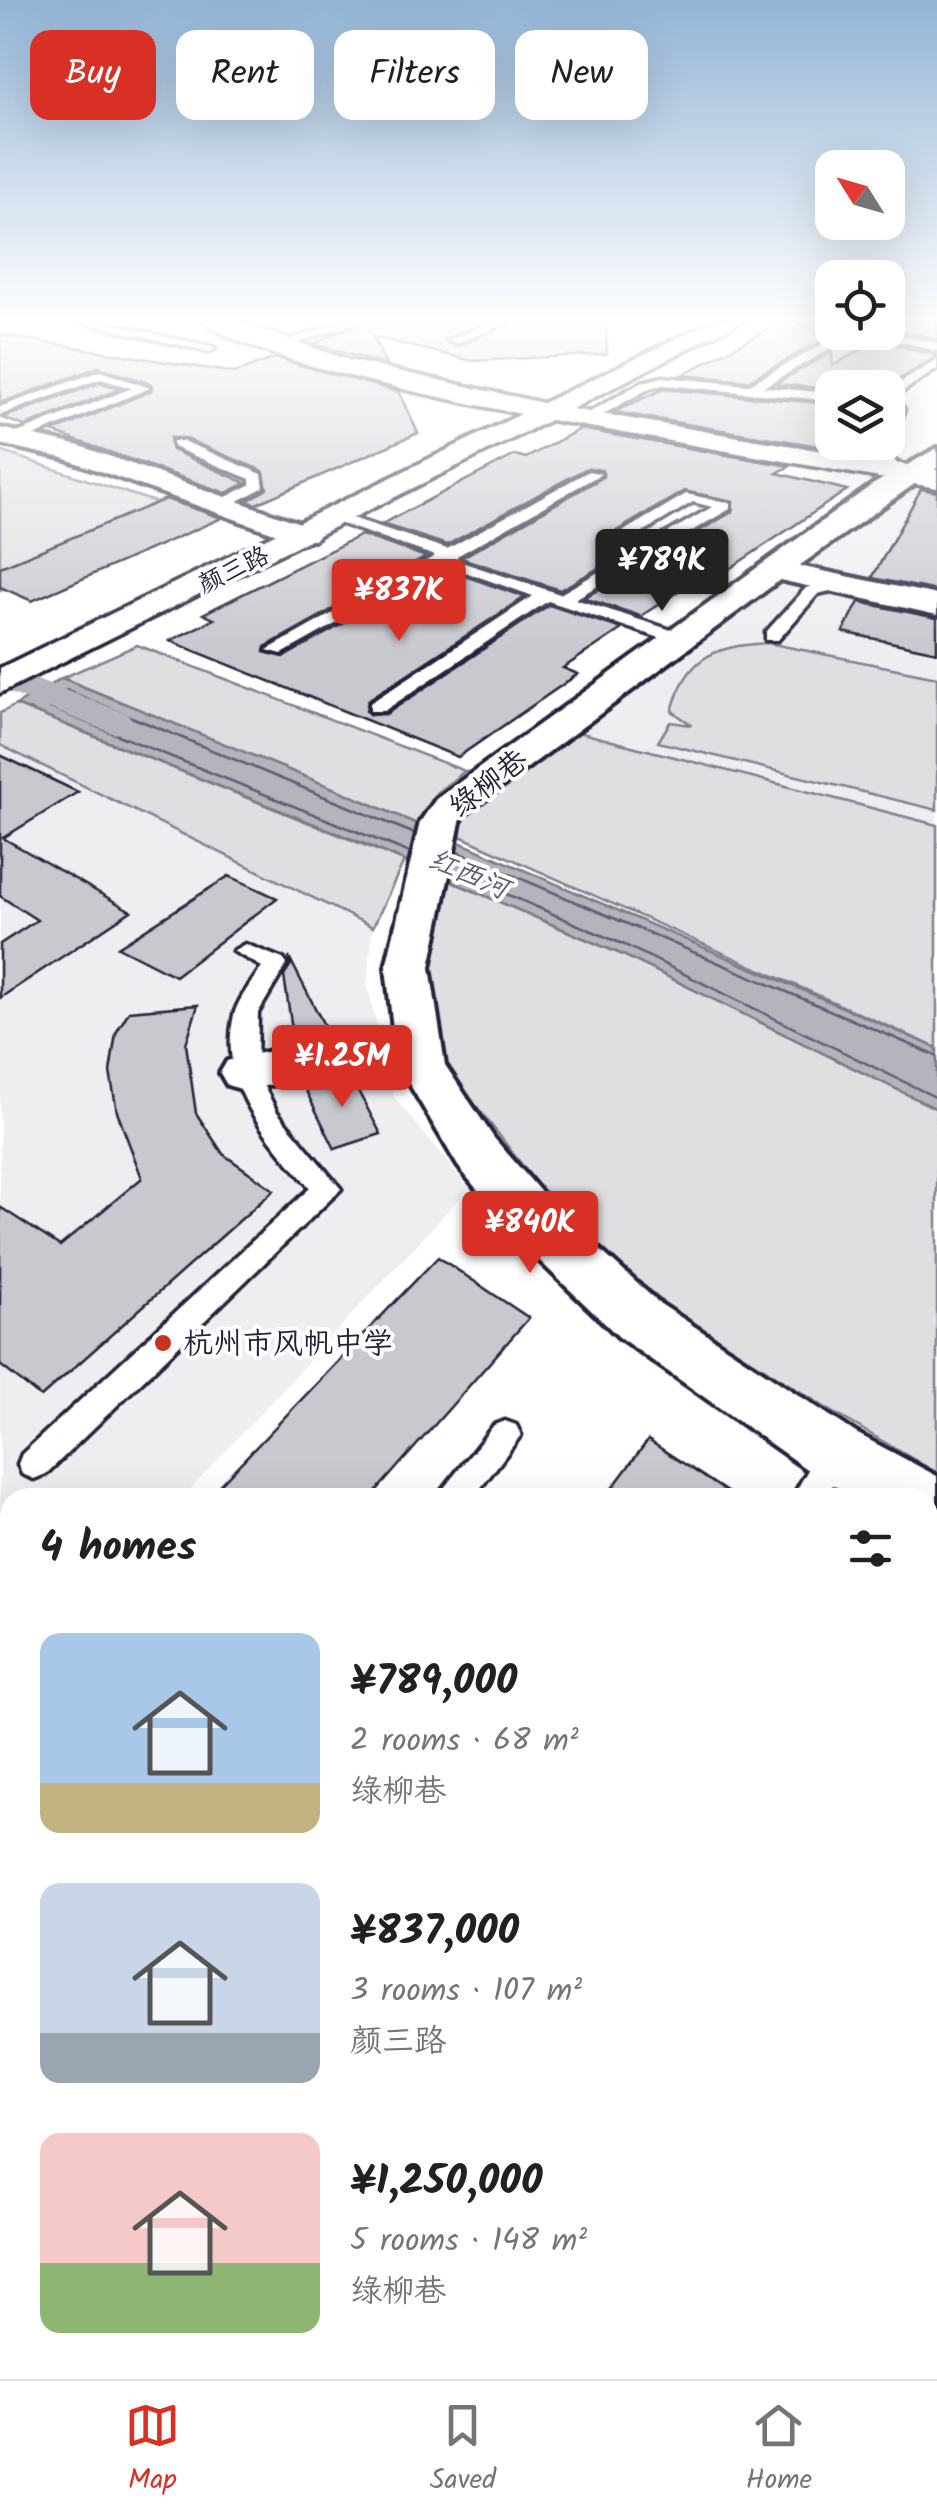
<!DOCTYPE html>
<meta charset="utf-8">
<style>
body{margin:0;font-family:Kalam,"LXGW WenKai TC",sans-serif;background:#f6f6f6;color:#202124;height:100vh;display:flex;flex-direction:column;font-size:38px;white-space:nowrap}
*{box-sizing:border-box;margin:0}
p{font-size:32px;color:#757577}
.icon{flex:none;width:55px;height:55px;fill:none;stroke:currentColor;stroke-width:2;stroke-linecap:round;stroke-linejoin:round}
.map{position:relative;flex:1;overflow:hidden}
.side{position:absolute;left:0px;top:1488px;width:938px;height:892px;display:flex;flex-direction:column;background:#fff;border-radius:30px 30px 0 0;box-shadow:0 10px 40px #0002}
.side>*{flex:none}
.hud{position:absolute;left:30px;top:30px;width:878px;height:90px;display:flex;gap:20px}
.needle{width:65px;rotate:307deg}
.fabs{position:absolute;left:815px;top:150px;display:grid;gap:20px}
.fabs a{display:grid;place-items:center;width:90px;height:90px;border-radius:20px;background:#fff;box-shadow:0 10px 40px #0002;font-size:50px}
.price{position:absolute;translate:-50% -85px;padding:0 22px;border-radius:10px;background:#d93025;color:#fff;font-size:32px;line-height:65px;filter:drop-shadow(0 2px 5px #0008)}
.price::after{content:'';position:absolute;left:50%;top:60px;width:30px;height:22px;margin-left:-15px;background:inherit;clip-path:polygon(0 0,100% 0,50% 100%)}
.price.active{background:#222;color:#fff}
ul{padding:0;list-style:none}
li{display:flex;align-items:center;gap:30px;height:250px;padding:0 40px}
li span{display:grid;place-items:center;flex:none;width:280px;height:200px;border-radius:20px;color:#555}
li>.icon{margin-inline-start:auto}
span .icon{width:120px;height:120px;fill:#fffc;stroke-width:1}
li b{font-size:42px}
h2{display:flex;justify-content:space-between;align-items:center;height:120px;padding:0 40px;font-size:42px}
.tag{padding:0 35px;border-radius:20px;background:#fff;box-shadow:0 10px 40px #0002;font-size:35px;line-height:90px}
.tag.active{background:#d93025;color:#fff}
.tabs{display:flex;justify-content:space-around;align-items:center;height:140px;border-top:2px solid #e0e0e0;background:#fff;font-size:28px;color:#757577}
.tabs a{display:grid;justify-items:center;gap:5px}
.tabs .active{color:#d93025}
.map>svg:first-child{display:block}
</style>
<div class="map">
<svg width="937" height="2379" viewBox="0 0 937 2379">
<rect width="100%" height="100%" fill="#fff"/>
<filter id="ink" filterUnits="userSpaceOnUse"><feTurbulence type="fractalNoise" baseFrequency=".01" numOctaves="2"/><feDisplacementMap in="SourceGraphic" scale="20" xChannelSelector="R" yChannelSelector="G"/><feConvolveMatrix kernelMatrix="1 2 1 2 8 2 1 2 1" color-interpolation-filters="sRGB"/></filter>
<g filter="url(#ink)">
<g fill="#eeeef1">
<path d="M915,489L937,492V825L570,730L885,505Z"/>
<path d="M0,745L373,927L367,984L394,1097L469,1188L183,1497L10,1498V1685L0,1696Z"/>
</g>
<g fill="#dfdfe2" stroke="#80808e" stroke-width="2.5">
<path d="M629,410L866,450L865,461L616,419Z"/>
<path d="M0,451L179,510L0,590Z"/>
<path d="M768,643L937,677V810L658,742L670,722L692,725L672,711C687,656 714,646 768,643Z"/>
<path d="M137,645L465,771L436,793L419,825L62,678Z"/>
<path d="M16,705L404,861L373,927L0,745V713Z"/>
<path d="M570,730L937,825V1048L451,832L447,821Z"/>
<path d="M446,879L623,955L937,1109V1473L826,1408L646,1293L551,1202L443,1063L432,972Z"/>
</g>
<path fill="#b4b4bc" stroke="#7a7a88" stroke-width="2.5" d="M62,678L343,792L937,1048V1109L623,955L367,845L16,705Z"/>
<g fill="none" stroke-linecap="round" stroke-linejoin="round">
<g stroke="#5c5c6f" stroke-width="2.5">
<path d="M456,851L937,1056"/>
<path d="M410,853L48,707L46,701L66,690L415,834"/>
<path d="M453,871L627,946L937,1098"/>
</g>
<path fill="#b4b4bc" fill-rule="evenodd" d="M0,665L128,714L134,722L128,730L114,734L0,689Z"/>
</g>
<g fill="#c8c8cf" stroke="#22223b" stroke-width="2.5">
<path d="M370,319H491L444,340L457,347L518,319H606L607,354L472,361L373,337L386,365L313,344Z"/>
<path d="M787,319L832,331V335L747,381L682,375Z"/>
<path d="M915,319H937V339L895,330Z"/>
<path d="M0,335L235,373L275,358L399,392L418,433L256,504L247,501L267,489L263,471L184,438H170L172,450L246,483L226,493L52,432L151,391V384L99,367L0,403Z"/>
<path d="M878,340L937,356L886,388L832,389L775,384L832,352V366Z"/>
<path d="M100,383L120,389L25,426L2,418Z"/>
<path d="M663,389L832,404L833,442L824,447L614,412Z"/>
<path d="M580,429L790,466L777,473L847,490L698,590L685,587L641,616L584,598L732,512L733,501L684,491L600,541L599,552L616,558L560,590L461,558L603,477L602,470L587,468L447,545L382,524L515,455L526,458Z"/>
<path d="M921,489L937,492V591L872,578Z"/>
<path d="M166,499L222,518L32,601L0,587V567Z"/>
<path d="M361,535L426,557L265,647L264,652L284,657L442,568L525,597L368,700L366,711L370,715L386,714L549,605L622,629L563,668L578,674L458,757L170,641L214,619L203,614Z"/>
<path d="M859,602L937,618V652L843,632Z"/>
<path d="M0,755L78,792L3,838L131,911L0,998V944L37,920L0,896Z"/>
<path d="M229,876L277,898L175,976L118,947Z"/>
<path d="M289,957L330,1037L294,1043L284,976L291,964Z"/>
<path d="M198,1005L186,1044L196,1113L223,1154L274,1190L41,1397L0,1365V1207L60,1246L142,1178L117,1112L110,1072L116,1033L129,1011Z"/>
<path d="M349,1074L381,1134L335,1149L302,1083Z"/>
<path d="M438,1257L529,1318L370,1498H207Z"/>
<path d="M648,1440L736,1498H605Z"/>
</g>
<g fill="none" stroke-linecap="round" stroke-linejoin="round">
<g stroke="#22223b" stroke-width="7">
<g id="lane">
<path d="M70,319H91L215,348L209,352Z"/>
<path d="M349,319H366L282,348L272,346Z"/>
<path d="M500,319H515L458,343L448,341Z"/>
<path d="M797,319L832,322V328L799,321Z"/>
<path d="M845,332H860L763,387L832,393V401L663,385L650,388L586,424L574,421L642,382L663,377L748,385Z"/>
<path d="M862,332H886L937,343V351Z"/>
<path d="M937,360V369L894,397L904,409L892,454L900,471L888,474L878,454L882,442H888L891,409L888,390Z"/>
<path d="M100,371L150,388L19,442H9V436L132,388L100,379L0,415V407Z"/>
<path d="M173,441H183L262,474L264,487L226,508H216V502L250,485V479L173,447Z"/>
<path d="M589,471L601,474L457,556L458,561L560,594L625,557L602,550V544L686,494L730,503V509L575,599L687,635V643H675L548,601L384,711H370V703L533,596L442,564L282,654L267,650L435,556L333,521V515H343L447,549ZM693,502L712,507L636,551L620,546Z"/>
<path d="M836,580L844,585L842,588L818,594L778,640H766V632L806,588Z"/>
<path d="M245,944L283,959L287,964L258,1013L257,1073L277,1112L341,1189L46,1474L34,1479L22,1474L18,1464L22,1454L310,1188C268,1137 217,1086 234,1015C238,999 253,981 262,967L233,951Z"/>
<path d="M505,1421L516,1425L521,1435L473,1498H436L494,1425Z"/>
<path d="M834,1438L845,1443L850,1453L826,1498H792L823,1443Z"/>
<path d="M10,2004V2056L0,2060V2009Z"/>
<path d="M263,2370H316L312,2379H259Z"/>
<path d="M524,2370H574L570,2379H520Z"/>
</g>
</g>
<g stroke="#22223b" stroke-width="8">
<g id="street">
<path d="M0,428L80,446L314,528L319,534L314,540H294L63,458L0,444Z"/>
<path d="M937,448V468L799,566L937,595V615L780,580L464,815L460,822L430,967L445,1065L494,1138L559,1213L659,1303L856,1433L937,1476V1519L928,1523V1498H856L812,1473L619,1337L521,1243L458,1166L396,1061L244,1090L227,1085L220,1073L227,1061L244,1056L393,1029L386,967L420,822L436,799L872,485Z"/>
</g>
</g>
<g stroke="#22223b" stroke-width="7">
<path id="secondary" d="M203,319H232L348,360L543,403L717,319H745L572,409L937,470V488L550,420L0,693V668L521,414C462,402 235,358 203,319Z"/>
</g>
<use href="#lane" fill="#fff" fill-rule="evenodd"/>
<use href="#street" fill="#fff" fill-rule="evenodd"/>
<use href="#secondary" fill="#fff" fill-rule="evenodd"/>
</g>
</g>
<linearGradient id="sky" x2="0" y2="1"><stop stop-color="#93b4d6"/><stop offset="0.49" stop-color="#fff"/><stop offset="1" stop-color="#fff" stop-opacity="0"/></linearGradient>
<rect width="937" height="652" fill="url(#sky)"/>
<circle fill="#c8321e" stroke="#fff" stroke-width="4" cx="163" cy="1343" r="10"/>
<g text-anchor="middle" stroke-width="8" stroke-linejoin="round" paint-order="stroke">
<g font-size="25" fill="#22223b" stroke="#fff">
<text transform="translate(233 569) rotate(-26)" y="9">颜三路</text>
</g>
<g font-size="28" font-style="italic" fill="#5c5c6f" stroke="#fff">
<text transform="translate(469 873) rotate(23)" y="10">红西河</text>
</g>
<g font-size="30" fill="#22223b" stroke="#fff">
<text transform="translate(488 783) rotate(-38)" y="10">绿柳巷</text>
</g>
<g font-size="30" fill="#22223b" stroke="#fff" text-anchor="start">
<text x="183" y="1353">杭州市风帆中学</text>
</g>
</g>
</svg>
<div class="fabs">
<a><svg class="needle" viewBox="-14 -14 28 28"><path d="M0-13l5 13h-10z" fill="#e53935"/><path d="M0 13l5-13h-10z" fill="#757577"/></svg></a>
<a><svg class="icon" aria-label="locate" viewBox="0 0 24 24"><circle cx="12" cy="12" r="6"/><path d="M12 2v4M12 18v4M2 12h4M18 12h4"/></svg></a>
<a><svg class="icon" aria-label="layers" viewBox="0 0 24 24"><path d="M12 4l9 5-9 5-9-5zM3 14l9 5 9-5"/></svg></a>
</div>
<b class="price active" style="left:662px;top:614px">¥789K</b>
<b class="price" style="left:399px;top:644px">¥837K</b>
<b class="price" style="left:342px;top:1110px">¥1.25M</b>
<b class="price" style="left:530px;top:1276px">¥840K</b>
<div class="hud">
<a class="tag active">Buy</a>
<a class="tag">Rent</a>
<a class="tag">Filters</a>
<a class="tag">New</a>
</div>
<section class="side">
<h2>4 homes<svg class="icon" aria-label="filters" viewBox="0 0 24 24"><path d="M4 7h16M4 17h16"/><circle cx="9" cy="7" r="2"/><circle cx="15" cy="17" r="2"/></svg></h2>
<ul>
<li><span style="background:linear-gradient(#a9c7e8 75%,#c2b280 0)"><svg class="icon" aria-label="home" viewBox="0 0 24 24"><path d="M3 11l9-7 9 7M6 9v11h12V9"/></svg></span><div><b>¥789,000</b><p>2 rooms · 68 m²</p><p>绿柳巷</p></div></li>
<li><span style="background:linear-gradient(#c9d6e8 75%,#9aa5b1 0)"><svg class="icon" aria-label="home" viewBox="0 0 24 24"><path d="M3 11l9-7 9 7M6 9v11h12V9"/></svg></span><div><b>¥837,000</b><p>3 rooms · 107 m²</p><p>颜三路</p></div></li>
<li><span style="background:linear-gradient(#f6c9c9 65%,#8fb573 0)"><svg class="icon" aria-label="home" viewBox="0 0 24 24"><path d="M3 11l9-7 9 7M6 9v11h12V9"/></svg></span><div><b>¥1,250,000</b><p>5 rooms · 148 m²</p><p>绿柳巷</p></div></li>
</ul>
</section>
</div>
<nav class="tabs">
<a class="active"><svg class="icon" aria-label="map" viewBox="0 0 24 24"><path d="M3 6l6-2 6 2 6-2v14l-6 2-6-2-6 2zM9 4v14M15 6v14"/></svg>Map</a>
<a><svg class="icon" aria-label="saved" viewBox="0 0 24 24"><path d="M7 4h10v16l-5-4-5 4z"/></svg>Saved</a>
<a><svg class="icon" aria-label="home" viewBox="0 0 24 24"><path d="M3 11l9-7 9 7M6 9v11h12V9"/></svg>Home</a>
</nav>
